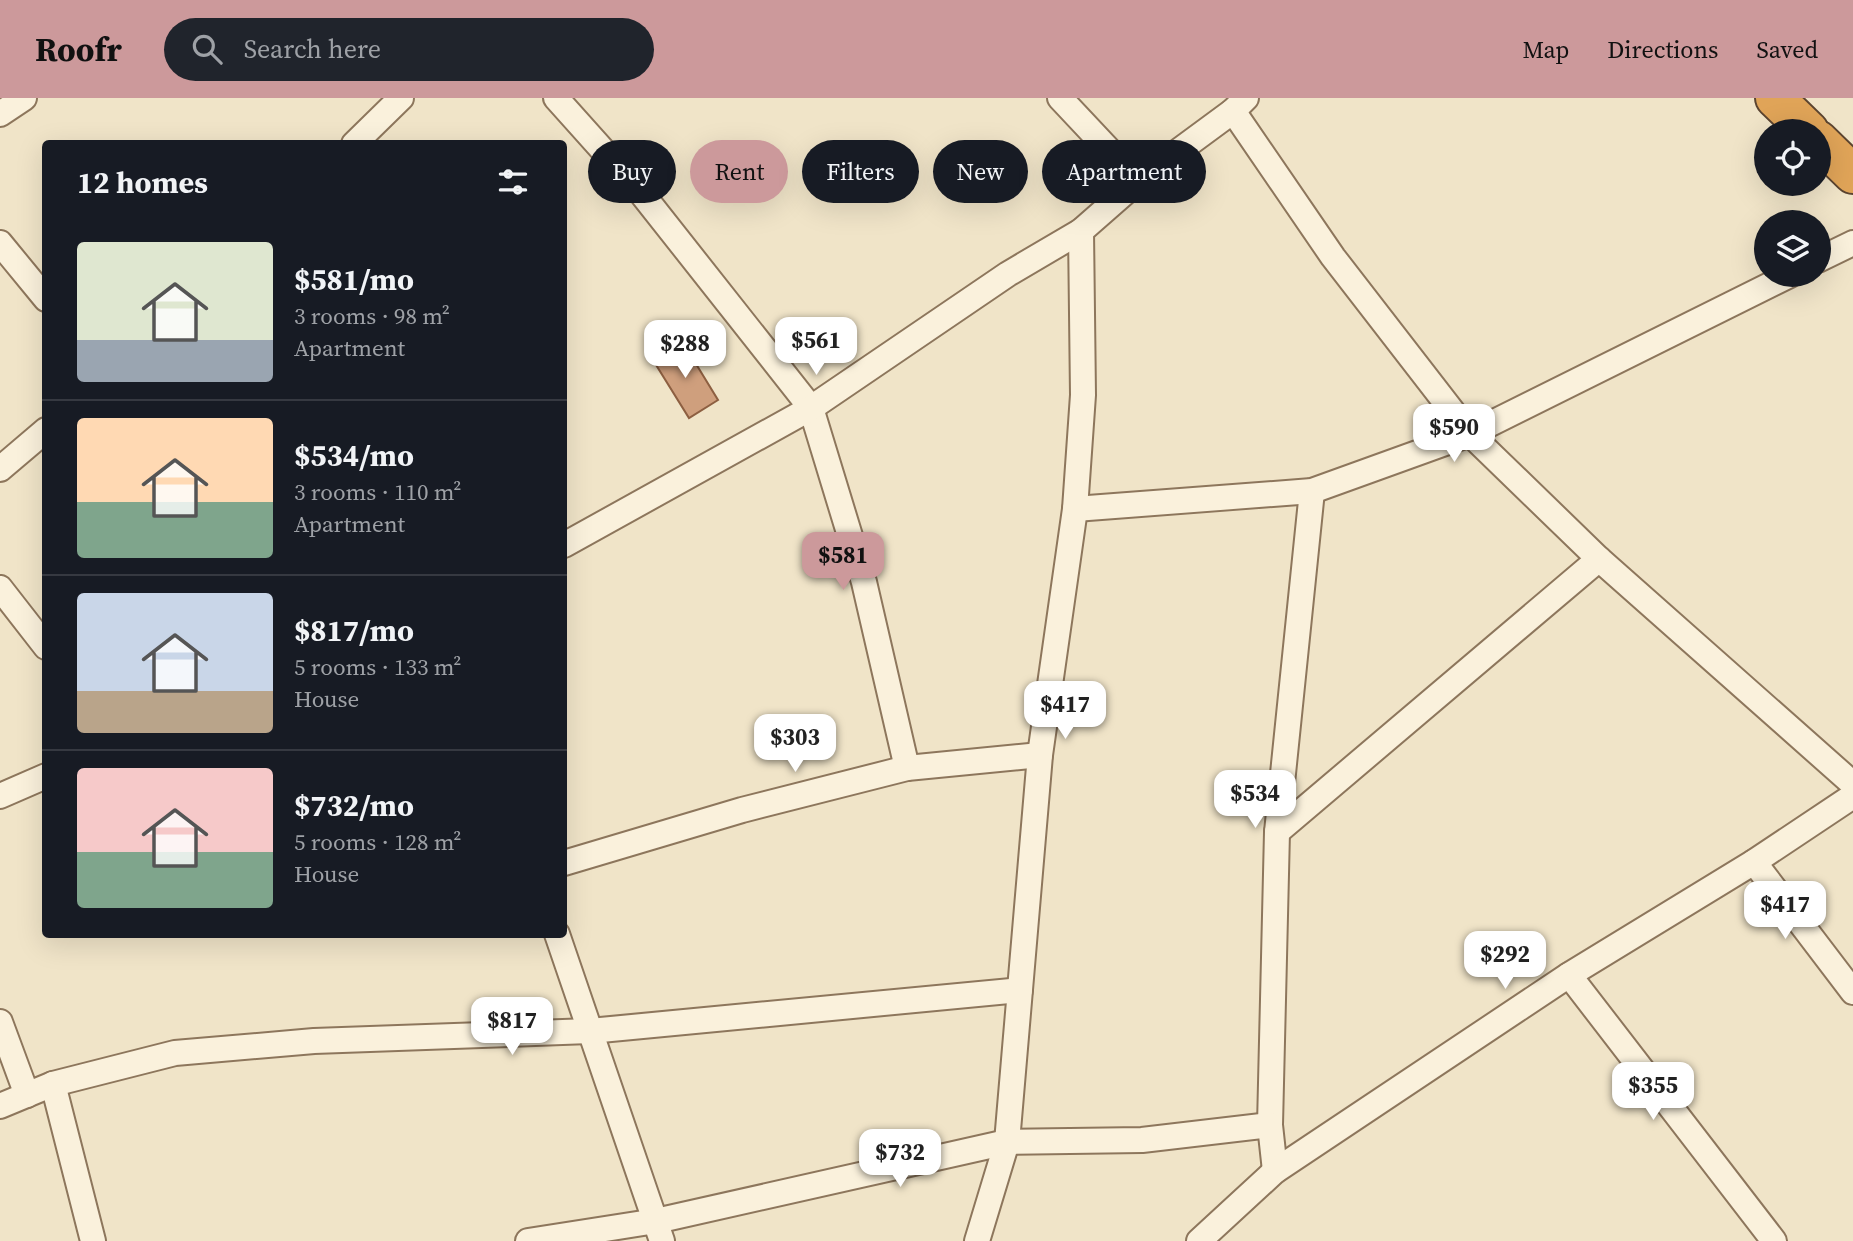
<!DOCTYPE html>
<meta charset="utf-8">
<style>
body{margin:0;font-family:"Source Serif 4",serif;background:#20242c;color:#f1f3f6;height:100vh;display:flex;flex-direction:column;font-size:26px;white-space:nowrap}
*{box-sizing:border-box;margin:0}
p{font-size:23px;color:#9ea1a6}
.icon{flex:none;width:38px;height:38px;fill:none;stroke:currentColor;stroke-width:2;stroke-linecap:round;stroke-linejoin:round}
.map{position:relative;flex:1;overflow:hidden}
.details{position:absolute;left:42px;top:42px;width:525px;height:798px;display:flex;flex-direction:column;background:#171b24;border-radius:7px;box-shadow:0 7px 28px #0002}
.details>*{flex:none}
.guide{position:absolute;left:588px;top:42px;width:665px;height:63px;display:flex;gap:14px}
.tools{position:absolute;left:1754px;top:21px;display:grid;gap:14px}
.tools a{display:grid;place-items:center;width:77px;height:77px;border-radius:50%;background:#171b24;box-shadow:0 7px 28px #0002;font-size:35px}
.price{position:absolute;translate:-50% -60px;padding:0 16px;border-radius:14px;background:#fff;color:#222;font-size:23px;line-height:46px;filter:drop-shadow(0 2px 4px #0008)}
.price::after{content:'';position:absolute;left:50%;top:42px;width:21px;height:16px;margin-left:-10px;background:inherit;clip-path:polygon(0 0,100% 0,50% 100%)}
.price.current{background:#cc999b;color:#111}
ul{padding:0;list-style:none}
li{display:flex;align-items:center;gap:21px;height:175px;padding:0 35px}
li+li{border-top:2px solid #363941}
li span{display:grid;place-items:center;flex:none;width:196px;height:140px;border-radius:7px;color:#555}
li>.icon{margin-inline-start:auto}
span .icon{width:84px;height:84px;fill:#fffc;stroke-width:1}
li b{font-size:30px}
h2{display:flex;justify-content:space-between;align-items:center;height:84px;padding:0 35px;font-size:30px}
.chip{padding:0 24px;border-radius:32px;background:#171b24;box-shadow:0 7px 28px #0002;font-size:24px;line-height:63px}
.chip.current{background:#cc999b;color:#111}
header{display:flex;align-items:center;gap:42px;box-sizing:border-box;height:98px;padding:0 35px;background:#cc999b;color:#111}
header strong{font-size:33px}
nav{display:flex;gap:38px;margin-inline-start:auto;font-size:24px}
.search{width:490px;height:63px;background:#20242c;display:flex;align-items:center;gap:18px;box-sizing:border-box;padding:0 24px;border-radius:38px;color:#9ea1a6;font-size:26px}
.map>svg:first-child{display:block}
</style>
<header>
<strong>Roofr</strong>
<div class="search"><svg class="icon" aria-label="search" viewBox="0 0 24 24"><circle cx="10" cy="10" r="6"/><path d="M15 15l6 6"/></svg>Search here</div>
<nav><a>Map</a><a>Directions</a><a>Saved</a></nav>
</header>
<div class="map">
<svg width="1853" height="1143" viewBox="0 0 1853 1143">
<rect width="100%" height="100%" fill="#f0e4c8"/>
<path fill="#cf9f7d" stroke="#8d5f41" stroke-width="2" d="M682,243L718,302L689,320L653,262Z"/>
<g fill="none" stroke-linecap="round" stroke-linejoin="round">
<g stroke="#8d765c" stroke-width="28">
<g id="street">
<path d="M556,0L642,96L811,310L864,484L907,670"/>
<path d="M1060,0L1138,83"/>
<path d="M1233,13L1333,159L1470,336L1599,461L1853,686"/>
<path d="M0,16L24,0"/>
<path d="M354,46L401,0"/>
<path d="M0,145L46,201"/>
<path d="M1818,162L1853,145"/>
<path d="M0,371L46,332"/>
<path d="M1075,411L1312,393L1470,336L1790,177"/>
<path d="M564,447L811,310L1008,176L1081,133L1138,83L1233,13L1246,0"/>
<path d="M0,490L46,549"/>
<path d="M0,698L46,678"/>
<path d="M1277,734L1599,461"/>
<path d="M1754,764L1853,894"/>
<path d="M564,765L742,712L907,670L1040,657"/>
<path d="M557,836L662,1143"/>
<path d="M1569,877L1774,1143"/>
<path d="M0,924L27,997"/>
<path d="M53,986L93,1143"/>
<path d="M0,1008L53,986L175,955L314,943L590,933L1020,892"/>
<path d="M1275,1073L1270,1027L1277,734L1312,393"/>
<path d="M528,1143L656,1123L1007,1044L1142,1042L1270,1027"/>
<path d="M977,1143L1007,1044L1040,657L1075,411L1083,297L1081,133"/>
<path d="M1199,1143L1275,1073L1569,877L1754,764L1853,698"/>
</g>
</g>
<g stroke="#5b4430" stroke-width="42">
<g id="highway">
<path d="M1775,0L1809,33"/>
<path d="M1818,42L1853,76"/>
</g>
</g>
<use href="#street" stroke="#faf1dc" stroke-width="24"/>
<use href="#highway" stroke="#e0a458" stroke-width="38"/>
</g>
</svg>
<div class="tools">
<a><svg class="icon" aria-label="locate" viewBox="0 0 24 24"><circle cx="12" cy="12" r="6"/><path d="M12 2v4M12 18v4M2 12h4M18 12h4"/></svg></a>
<a><svg class="icon" aria-label="layers" viewBox="0 0 24 24"><path d="M12 4l9 5-9 5-9-5zM3 14l9 5 9-5"/></svg></a>
</div>
<b class="price" style="left:816px;top:279px">$561</b>
<b class="price" style="left:685px;top:282px">$288</b>
<b class="price" style="left:1454px;top:366px">$590</b>
<b class="price current" style="left:843px;top:494px">$581</b>
<b class="price" style="left:1065px;top:643px">$417</b>
<b class="price" style="left:795px;top:676px">$303</b>
<b class="price" style="left:1255px;top:732px">$534</b>
<b class="price" style="left:1785px;top:843px">$417</b>
<b class="price" style="left:1505px;top:893px">$292</b>
<b class="price" style="left:512px;top:959px">$817</b>
<b class="price" style="left:1653px;top:1024px">$355</b>
<b class="price" style="left:900px;top:1091px">$732</b>
<div class="guide">
<a class="chip">Buy</a>
<a class="chip current">Rent</a>
<a class="chip">Filters</a>
<a class="chip">New</a>
<a class="chip">Apartment</a>
</div>
<section class="details">
<h2>12 homes<svg class="icon" aria-label="filters" viewBox="0 0 24 24"><path d="M4 7h16M4 17h16"/><circle cx="9" cy="7" r="2"/><circle cx="15" cy="17" r="2"/></svg></h2>
<ul>
<li><span style="background:linear-gradient(#dfe7d0 70%,#9aa5b1 0)"><svg class="icon" aria-label="home" viewBox="0 0 24 24"><path d="M3 11l9-7 9 7M6 9v11h12V9"/></svg></span><div><b>$581/mo</b><p>3 rooms · 98 m²</p><p>Apartment</p></div></li>
<li><span style="background:linear-gradient(#ffd9b3 60%,#7fa58c 0)"><svg class="icon" aria-label="home" viewBox="0 0 24 24"><path d="M3 11l9-7 9 7M6 9v11h12V9"/></svg></span><div><b>$534/mo</b><p>3 rooms · 110 m²</p><p>Apartment</p></div></li>
<li><span style="background:linear-gradient(#c9d6e8 70%,#b9a48a 0)"><svg class="icon" aria-label="home" viewBox="0 0 24 24"><path d="M3 11l9-7 9 7M6 9v11h12V9"/></svg></span><div><b>$817/mo</b><p>5 rooms · 133 m²</p><p>House</p></div></li>
<li><span style="background:linear-gradient(#f6c9c9 60%,#7fa58c 0)"><svg class="icon" aria-label="home" viewBox="0 0 24 24"><path d="M3 11l9-7 9 7M6 9v11h12V9"/></svg></span><div><b>$732/mo</b><p>5 rooms · 128 m²</p><p>House</p></div></li>
</ul>
</section>
</div>
